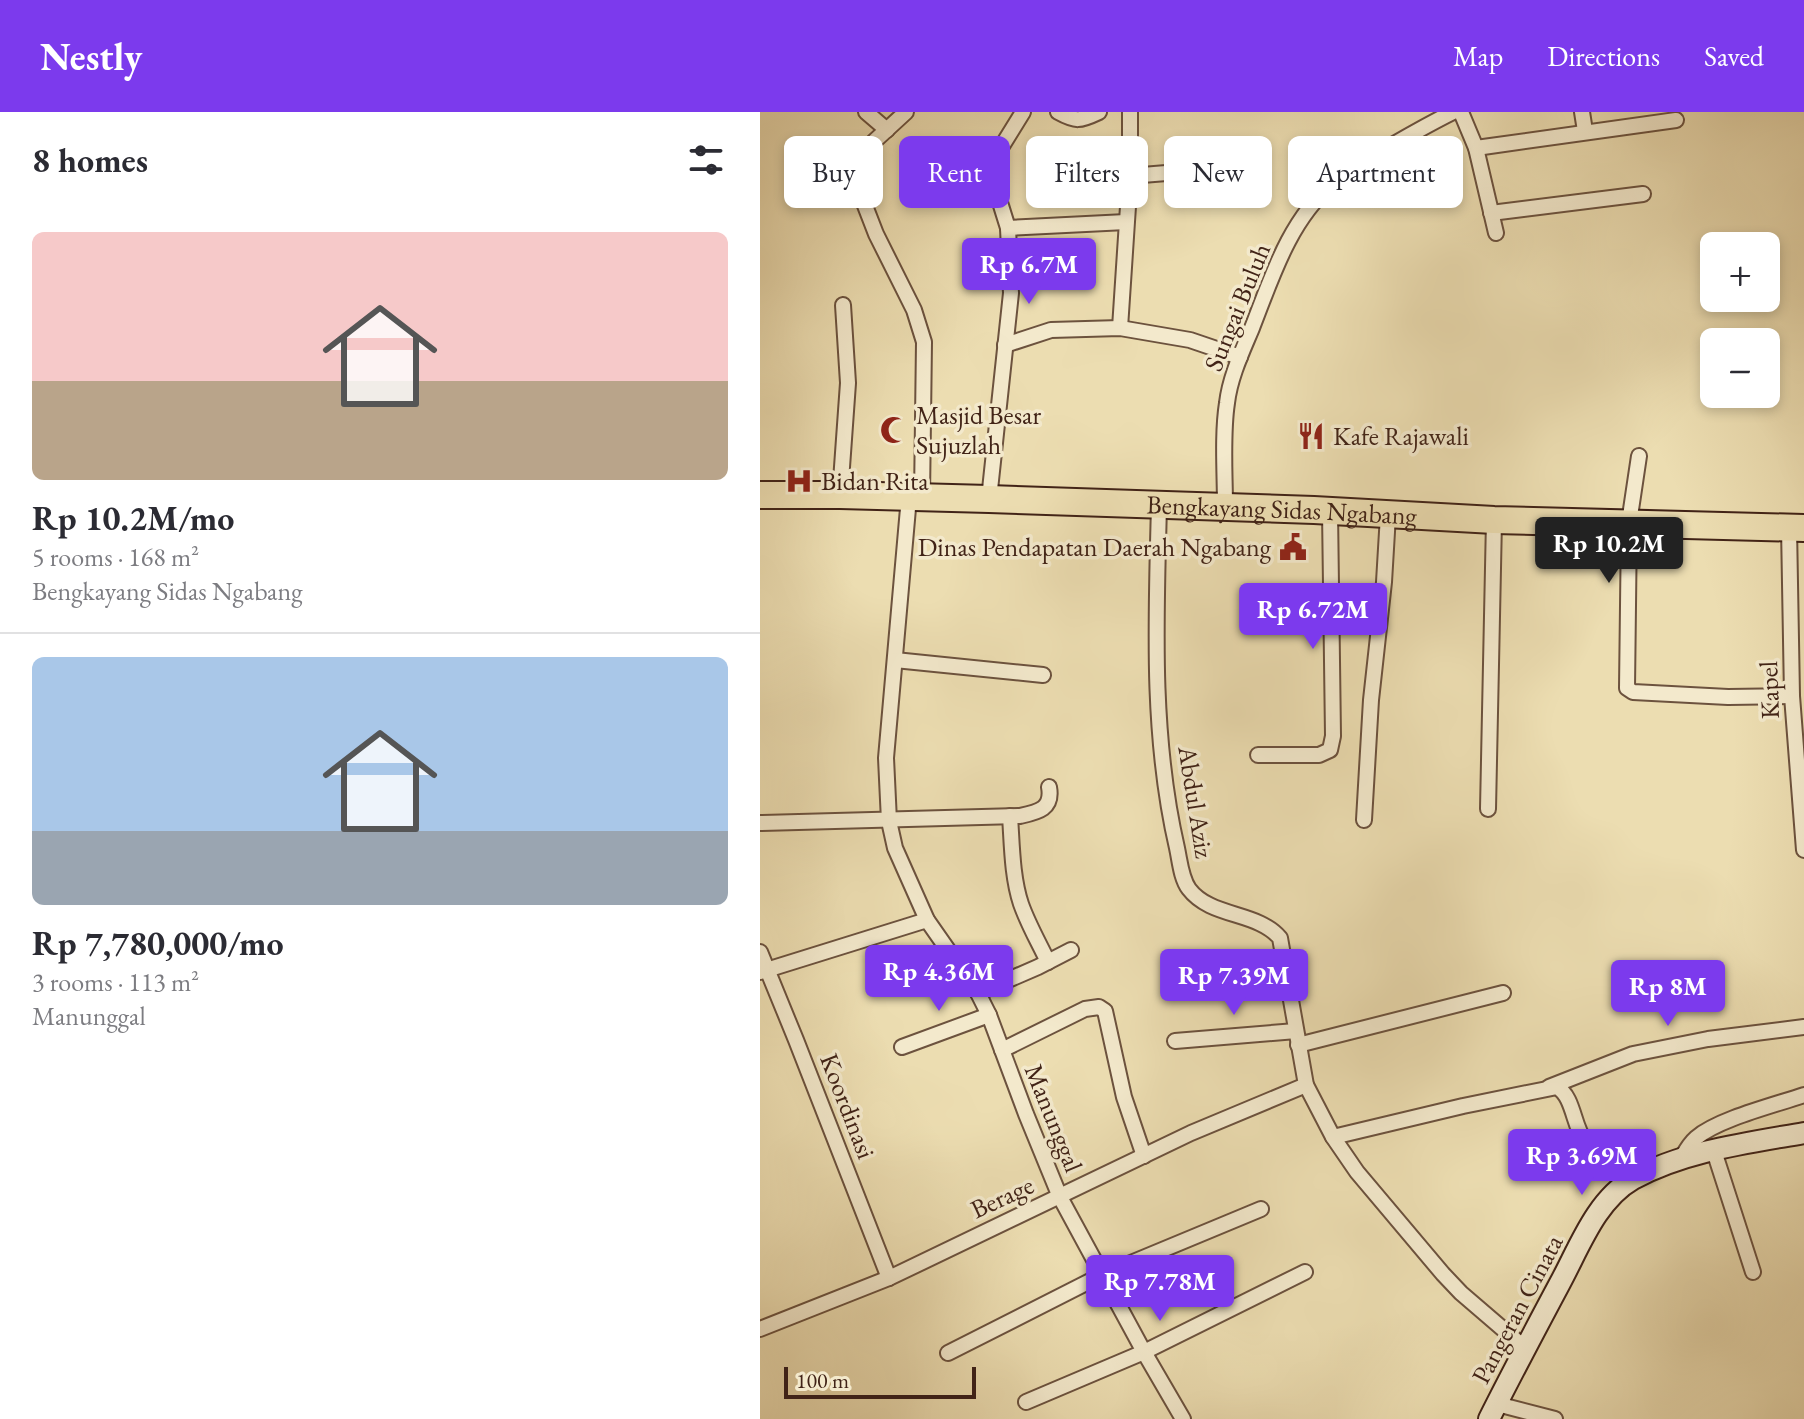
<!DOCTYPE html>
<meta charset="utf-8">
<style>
body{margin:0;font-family:"EB Garamond",serif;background:#f7f7f7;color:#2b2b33;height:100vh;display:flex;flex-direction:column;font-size:30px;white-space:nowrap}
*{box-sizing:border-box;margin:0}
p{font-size:26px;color:#7c7c81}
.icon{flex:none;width:44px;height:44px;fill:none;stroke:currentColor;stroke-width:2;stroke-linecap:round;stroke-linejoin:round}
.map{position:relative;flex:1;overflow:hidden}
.panel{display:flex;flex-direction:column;background:#fff;width:760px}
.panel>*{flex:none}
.guide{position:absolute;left:24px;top:24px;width:760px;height:72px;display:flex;gap:16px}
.tools{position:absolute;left:940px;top:120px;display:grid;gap:16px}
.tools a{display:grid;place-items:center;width:80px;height:80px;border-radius:12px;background:#fff;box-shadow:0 4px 12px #0003;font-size:40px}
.scale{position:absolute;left:24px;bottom:20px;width:192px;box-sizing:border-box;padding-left:8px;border:4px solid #412317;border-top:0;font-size:22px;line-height:28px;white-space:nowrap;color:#412317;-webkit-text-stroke:6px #f3e9cc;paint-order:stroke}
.price{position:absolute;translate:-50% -68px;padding:0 18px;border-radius:8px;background:#7c3aed;color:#fff;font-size:26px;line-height:52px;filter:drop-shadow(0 2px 4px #0008)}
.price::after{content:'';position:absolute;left:50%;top:48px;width:24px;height:18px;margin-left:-12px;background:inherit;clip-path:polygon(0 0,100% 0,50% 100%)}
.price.selected{background:#222;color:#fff}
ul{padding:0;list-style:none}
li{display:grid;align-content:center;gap:16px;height:424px;padding:0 32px}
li+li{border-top:2px solid #e1e1e2}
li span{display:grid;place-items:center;height:248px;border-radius:12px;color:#555}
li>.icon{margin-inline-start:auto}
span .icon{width:144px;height:144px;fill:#fffc;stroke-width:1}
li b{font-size:34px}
h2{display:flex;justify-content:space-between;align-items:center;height:96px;padding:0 32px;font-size:34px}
.chip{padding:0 28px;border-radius:12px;background:#fff;box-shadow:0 4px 12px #0003;font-size:28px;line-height:72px}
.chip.selected{background:#7c3aed;color:#fff}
header{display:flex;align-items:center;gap:48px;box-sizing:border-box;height:112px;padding:0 40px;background:#7c3aed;color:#fff}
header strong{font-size:38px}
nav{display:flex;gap:44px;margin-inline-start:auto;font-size:28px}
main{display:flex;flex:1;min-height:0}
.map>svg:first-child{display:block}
</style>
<header>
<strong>Nestly</strong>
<nav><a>Map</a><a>Directions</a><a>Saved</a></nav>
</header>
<main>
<section class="panel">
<h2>8 homes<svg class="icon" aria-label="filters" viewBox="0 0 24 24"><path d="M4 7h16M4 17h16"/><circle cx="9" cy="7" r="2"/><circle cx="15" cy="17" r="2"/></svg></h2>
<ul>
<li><span style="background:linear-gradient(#f6c9c9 60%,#b9a48a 0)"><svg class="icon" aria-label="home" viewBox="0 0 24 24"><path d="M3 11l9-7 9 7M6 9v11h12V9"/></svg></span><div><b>Rp 10.2M/mo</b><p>5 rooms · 168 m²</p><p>Bengkayang Sidas Ngabang</p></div></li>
<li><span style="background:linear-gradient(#a9c7e8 70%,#9aa5b1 0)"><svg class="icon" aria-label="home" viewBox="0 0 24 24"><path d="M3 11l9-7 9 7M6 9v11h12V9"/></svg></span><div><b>Rp 7,780,000/mo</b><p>3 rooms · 113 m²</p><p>Manunggal</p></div></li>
</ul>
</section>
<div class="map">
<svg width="1044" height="1307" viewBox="0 0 1044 1307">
<rect width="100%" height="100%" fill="#ecddb1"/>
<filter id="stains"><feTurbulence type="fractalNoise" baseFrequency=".0025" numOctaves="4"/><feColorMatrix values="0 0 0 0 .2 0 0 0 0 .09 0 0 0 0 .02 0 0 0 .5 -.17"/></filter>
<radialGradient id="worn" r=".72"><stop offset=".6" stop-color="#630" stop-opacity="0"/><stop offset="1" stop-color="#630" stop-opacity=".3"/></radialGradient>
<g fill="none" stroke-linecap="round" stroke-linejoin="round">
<g stroke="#6c523e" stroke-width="18">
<g id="street">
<path d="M106,0L127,18"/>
<path d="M146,0L96,46L93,51L92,60L116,122L154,198L164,230L162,385"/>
<path d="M298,0C316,10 320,9 339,0"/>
<path d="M701,0L716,36L736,121"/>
<path d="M822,0L825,19"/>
<path d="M716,36L916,8"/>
<path d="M370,64L455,57"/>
<path d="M731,101L883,82"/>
<path d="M248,116L366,110"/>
<path d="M360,216L370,64V0"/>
<path d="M245,233L291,218L360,216L430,228L480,245"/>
<path d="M879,344L869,411L867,576L873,580L968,585L1032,584"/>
<path d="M80,383L88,271L83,193"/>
<path d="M149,385L126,646L129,709L135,736L167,808L218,881L229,903L266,1002L300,1085L384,1240L423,1307"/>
<path d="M229,387L251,181L248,116L229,55L263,0"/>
<path d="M399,394C396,508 391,624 417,736C420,750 421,766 429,777C451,806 497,799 520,826L546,973L573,1025L597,1060L683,1162L701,1181L765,1236"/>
<path d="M465,395C465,362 462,323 467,291C470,265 482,240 492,216C512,165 529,109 572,72C584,61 598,53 612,45C639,29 665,14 693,0"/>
<path d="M1029,415L1032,584L1044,738"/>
<path d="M135,548L283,563"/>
<path d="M498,643H559L570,638L573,624L570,399"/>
<path d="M728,697L734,408"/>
<path d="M250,704C252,733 252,765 261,792C268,812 279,831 288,850"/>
<path d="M604,708L611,588L624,470L628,403"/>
<path d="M0,711L260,704C278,700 293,697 289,675"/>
<path d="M0,840L36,928L129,1166"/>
<path d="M0,860L167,808"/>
<path d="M218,881L278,855L311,838"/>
<path d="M415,929L536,919"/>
<path d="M538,933L743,881"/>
<path d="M142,935L229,903"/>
<path d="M242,938L325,897L339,895L345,899L364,985L384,1044"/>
<path d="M789,975L873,942L948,927L1044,915"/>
<path d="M573,1025L703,994L797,975C814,985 813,1014 825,1029L872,1068"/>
<path d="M954,1039L993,1160"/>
<path d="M921,1047C925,1040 929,1032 936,1026C958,1007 1015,993 1044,983"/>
<path d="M0,1217L129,1166L431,1021L546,973"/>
<path d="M188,1241L342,1163L501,1097"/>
<path d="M266,1290L384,1240L545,1160"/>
<path d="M737,1292L795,1307"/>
</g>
</g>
<g stroke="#412317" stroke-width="24">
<path id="secondary" d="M729,1307C752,1261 776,1216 800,1171C819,1136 836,1088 873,1067C924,1039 987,1031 1044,1021"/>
</g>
<g stroke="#412317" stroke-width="30">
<g id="highway">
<path id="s1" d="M0,383H80L229,387L554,398L734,408L1044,416"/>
</g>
</g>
<use href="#street" stroke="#f3e9cc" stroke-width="14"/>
<use href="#secondary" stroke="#f3e9cc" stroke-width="20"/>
<use href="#highway" stroke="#ecddb1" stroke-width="26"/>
</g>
<defs>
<g id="mosque-bare" transform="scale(2.16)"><path d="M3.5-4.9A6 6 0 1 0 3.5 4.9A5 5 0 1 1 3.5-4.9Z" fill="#8f2418" stroke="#f3e9cc" stroke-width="2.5" paint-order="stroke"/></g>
<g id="restaurant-bare" transform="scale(2.16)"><path d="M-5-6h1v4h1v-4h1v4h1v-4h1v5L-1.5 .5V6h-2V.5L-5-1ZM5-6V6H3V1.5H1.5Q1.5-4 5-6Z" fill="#8f2418" stroke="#f3e9cc" stroke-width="2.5" paint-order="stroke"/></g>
<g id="hospital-bare" transform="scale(2.16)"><path d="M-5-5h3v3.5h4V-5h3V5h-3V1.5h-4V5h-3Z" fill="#8f2418" stroke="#f3e9cc" stroke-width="2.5" paint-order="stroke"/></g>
<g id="civic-bare" transform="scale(2.16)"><path d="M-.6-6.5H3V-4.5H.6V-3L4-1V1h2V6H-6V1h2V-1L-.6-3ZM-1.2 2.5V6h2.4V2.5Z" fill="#8f2418" stroke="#f3e9cc" stroke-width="2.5" paint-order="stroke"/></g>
</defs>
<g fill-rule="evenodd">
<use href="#mosque-bare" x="134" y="318"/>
<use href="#restaurant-bare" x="551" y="324"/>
<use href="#hospital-bare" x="39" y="369"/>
<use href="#civic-bare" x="533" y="435"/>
</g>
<g text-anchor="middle" stroke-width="7" stroke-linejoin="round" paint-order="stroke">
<g font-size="26" fill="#412317" stroke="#f3e9cc">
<text transform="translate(477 195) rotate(-68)" y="9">Sungai Buluh</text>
<text dy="9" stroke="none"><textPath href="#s1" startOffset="522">Bengkayang Sidas Ngabang</textPath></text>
<text transform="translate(1009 578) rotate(-92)" y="9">Kapel</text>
<text transform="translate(436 690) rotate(81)" y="9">Abdul Aziz</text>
<text transform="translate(88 994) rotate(69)" y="9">Koordinasi</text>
<text transform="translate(294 1006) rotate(68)" y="9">Manunggal</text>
<text transform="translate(242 1085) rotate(-25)" y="9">Berage</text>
<text transform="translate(757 1197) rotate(-62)" y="9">Pangeran Cinata</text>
</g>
<g font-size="26" fill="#412317" stroke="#f3e9cc" text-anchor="start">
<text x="156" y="312">Masjid Besar<tspan x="156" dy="30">Sujuzlah</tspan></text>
<text x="573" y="333">Kafe Rajawali</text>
<text x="61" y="378">Bidan Rita</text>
<text x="511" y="444" text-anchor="end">Dinas Pendapatan Daerah Ngabang</text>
</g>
</g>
<rect width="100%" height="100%" filter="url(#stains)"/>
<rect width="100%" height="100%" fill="url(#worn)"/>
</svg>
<div class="tools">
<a>+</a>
<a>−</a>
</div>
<div class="scale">100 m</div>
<b class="price" style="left:269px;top:194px">Rp 6.7M</b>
<b class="price selected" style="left:849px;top:473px">Rp 10.2M</b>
<b class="price" style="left:553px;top:539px">Rp 6.72M</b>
<b class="price" style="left:179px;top:901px">Rp 4.36M</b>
<b class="price" style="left:474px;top:905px">Rp 7.39M</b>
<b class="price" style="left:908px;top:916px">Rp 8M</b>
<b class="price" style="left:822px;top:1085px">Rp 3.69M</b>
<b class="price" style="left:400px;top:1211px">Rp 7.78M</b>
<div class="guide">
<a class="chip">Buy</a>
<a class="chip selected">Rent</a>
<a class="chip">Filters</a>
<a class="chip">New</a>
<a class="chip">Apartment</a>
</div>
</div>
</main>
